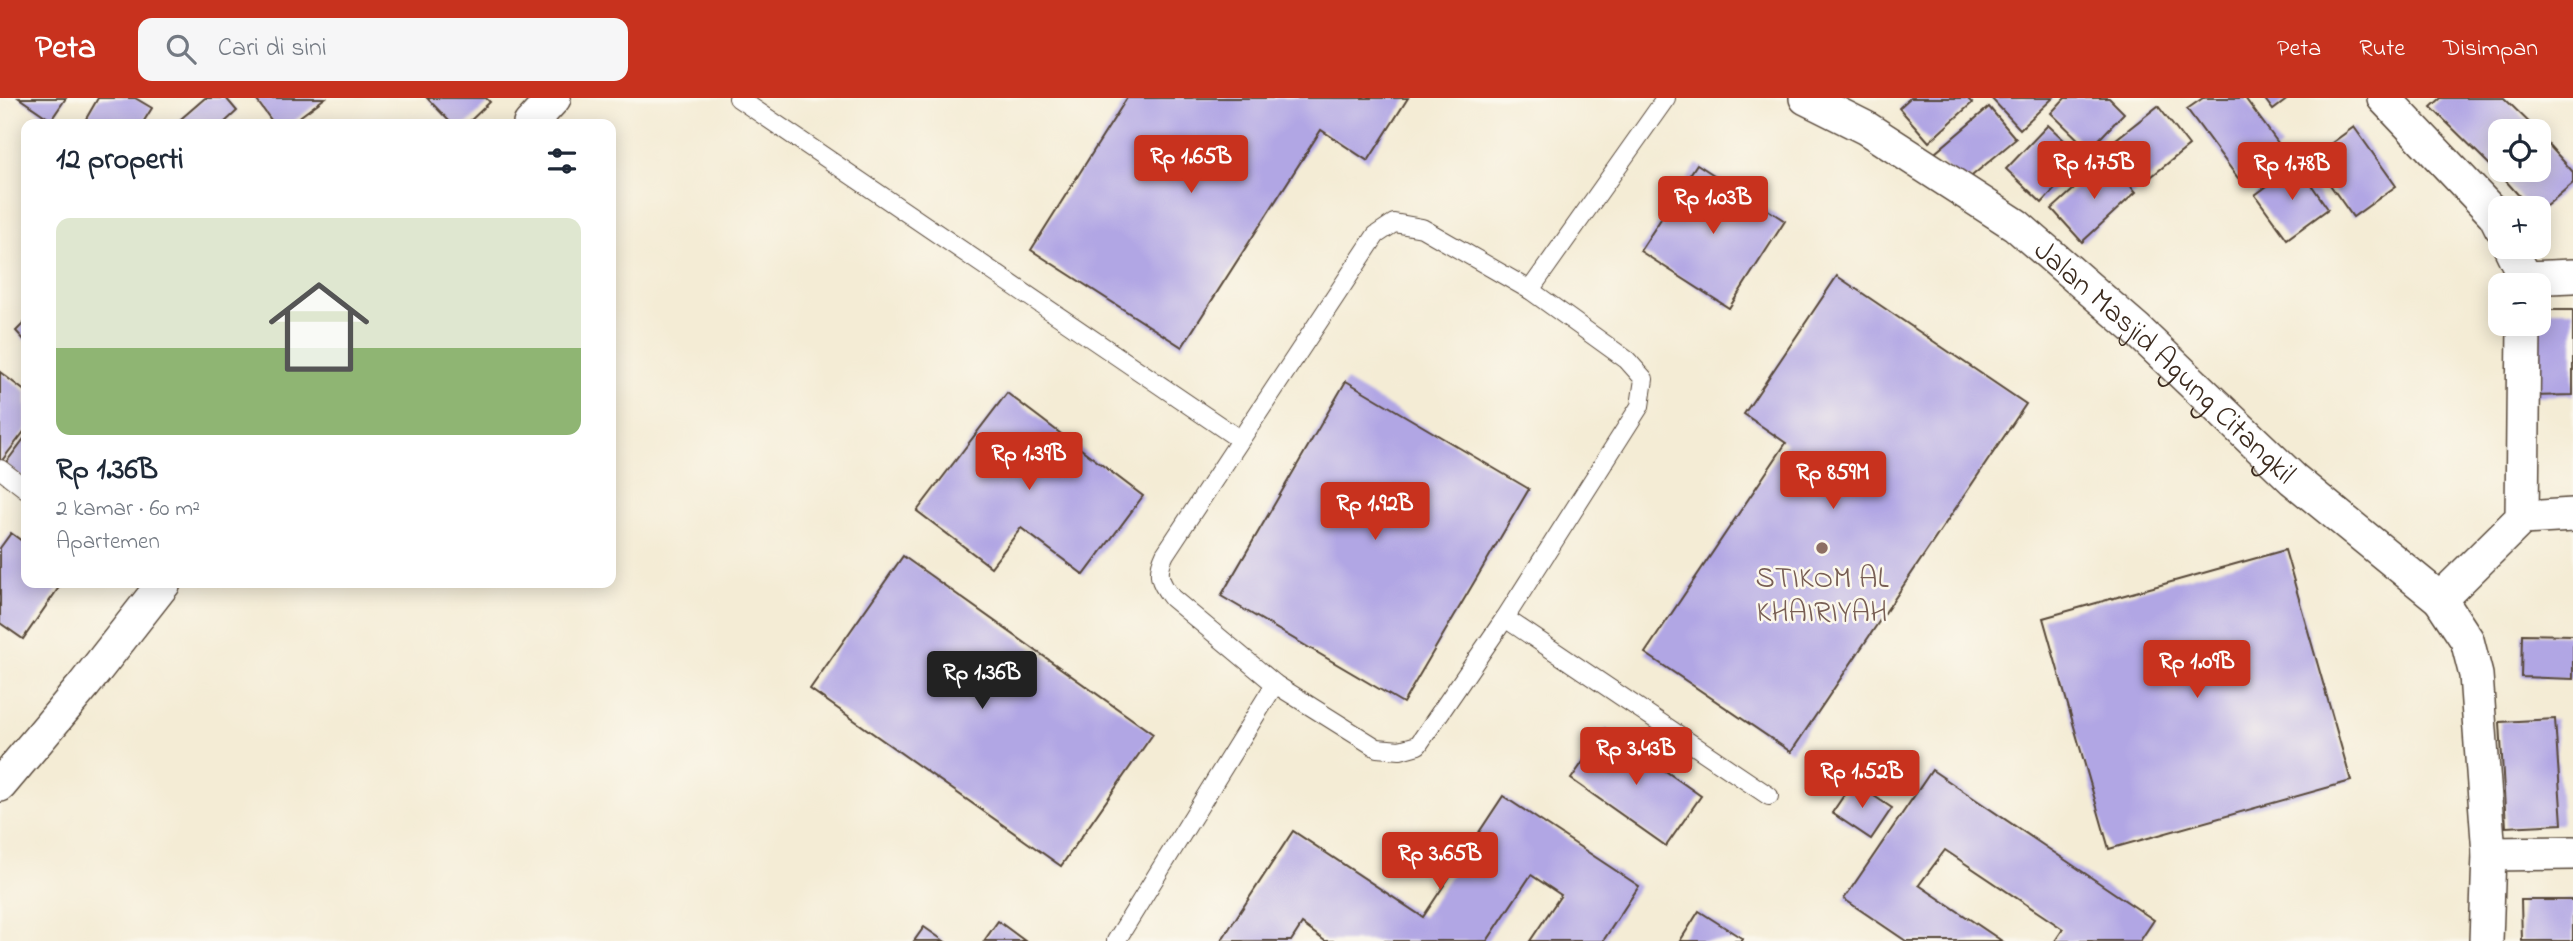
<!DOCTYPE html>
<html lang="id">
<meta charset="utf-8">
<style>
body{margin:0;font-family:"Indie Flower",sans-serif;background:#f6f6f7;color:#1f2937;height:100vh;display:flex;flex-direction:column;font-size:26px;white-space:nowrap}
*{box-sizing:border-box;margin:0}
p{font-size:23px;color:#747a83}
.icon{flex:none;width:38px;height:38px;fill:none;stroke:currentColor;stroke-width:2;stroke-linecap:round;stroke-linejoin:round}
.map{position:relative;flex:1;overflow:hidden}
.details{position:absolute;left:21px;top:21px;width:595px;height:469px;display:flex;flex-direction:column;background:#fff;border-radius:14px;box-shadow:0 4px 18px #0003}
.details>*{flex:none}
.controls{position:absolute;left:2488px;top:21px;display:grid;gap:14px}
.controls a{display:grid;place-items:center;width:63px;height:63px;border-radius:14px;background:#fff;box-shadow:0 4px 18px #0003;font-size:35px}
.price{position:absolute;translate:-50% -60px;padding:0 16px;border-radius:7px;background:#c8321e;color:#fff;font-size:23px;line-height:46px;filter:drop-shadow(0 2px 4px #0008)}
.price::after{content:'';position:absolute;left:50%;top:42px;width:21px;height:16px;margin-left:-10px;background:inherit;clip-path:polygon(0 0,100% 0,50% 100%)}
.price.selected{background:#222;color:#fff}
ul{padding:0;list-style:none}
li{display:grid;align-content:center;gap:14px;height:371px;padding:0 35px}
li+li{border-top:2px solid #e0e1e3}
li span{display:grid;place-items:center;height:217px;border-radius:14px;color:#555}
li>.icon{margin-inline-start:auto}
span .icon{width:126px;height:126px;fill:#fffc;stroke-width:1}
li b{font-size:30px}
h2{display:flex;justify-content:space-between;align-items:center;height:84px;padding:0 35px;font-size:30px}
header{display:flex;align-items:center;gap:42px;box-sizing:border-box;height:98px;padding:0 35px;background:#c8321e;color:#fff}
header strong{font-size:33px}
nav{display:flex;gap:38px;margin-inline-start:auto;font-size:24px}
.search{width:490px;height:63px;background:#f6f6f7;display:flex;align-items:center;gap:18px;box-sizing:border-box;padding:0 24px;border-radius:14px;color:#747a83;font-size:26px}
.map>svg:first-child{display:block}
</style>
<header>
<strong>Peta</strong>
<div class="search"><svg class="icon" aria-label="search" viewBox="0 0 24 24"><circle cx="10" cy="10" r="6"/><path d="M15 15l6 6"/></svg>Cari di sini</div>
<nav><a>Peta</a><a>Rute</a><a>Disimpan</a></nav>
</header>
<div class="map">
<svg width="2573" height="843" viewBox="0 0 2573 843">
<rect width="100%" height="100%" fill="#fbf7ec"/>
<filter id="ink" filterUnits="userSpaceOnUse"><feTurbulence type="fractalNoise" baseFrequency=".0143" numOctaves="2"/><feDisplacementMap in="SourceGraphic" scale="14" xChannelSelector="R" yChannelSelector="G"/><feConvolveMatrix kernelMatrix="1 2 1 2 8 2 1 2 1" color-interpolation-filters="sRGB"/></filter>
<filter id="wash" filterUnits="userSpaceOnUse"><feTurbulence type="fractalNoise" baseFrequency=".00686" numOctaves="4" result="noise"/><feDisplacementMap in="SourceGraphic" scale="28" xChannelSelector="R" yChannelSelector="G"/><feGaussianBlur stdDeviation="1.57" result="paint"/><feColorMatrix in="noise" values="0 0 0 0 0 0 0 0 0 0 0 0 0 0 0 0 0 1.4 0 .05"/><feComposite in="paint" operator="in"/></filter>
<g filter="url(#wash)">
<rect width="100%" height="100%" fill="#f4ecd5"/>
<g id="blocks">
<g fill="#b1a6e4">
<path d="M19,0H66L51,22Z"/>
<path d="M98,0H135L152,10L142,26H83Z"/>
<path d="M205,0H226L237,13L223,26H175Z"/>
<path d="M255,0H325L290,26H274Z"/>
<path d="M427,0H486L490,4L467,26H452Z"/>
<path d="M1127,0H1408L1368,63L1321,32L1182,249L1031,152Z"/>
<path d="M1910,0H1967L1972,5L1929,44L1899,10Z"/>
<path d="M1991,0H2053L2020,31Z"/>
<path d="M2065,0H2109L2124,15L2089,52L2051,15Z"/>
<path d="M2203,0H2245L2281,49L2238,80L2187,11Z"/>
<path d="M2264,0H2289L2273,12Z"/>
<path d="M2441,0H2504L2536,31L2533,33H2501V66L2495,72L2431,9Z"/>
<path d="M2158,8L2189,48L2147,82L2115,42Z"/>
<path d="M1989,9L2016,41L1961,87L1935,55Z"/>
<path d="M2048,27L2083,60L2042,105L2006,71Z"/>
<path d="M2354,29L2396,88L2353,119L2311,60Z"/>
<path d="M2547,45L2573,74V85L2539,114V110H2530L2505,82L2517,72H2539V52Z"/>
<path d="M2107,61L2136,94L2082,144L2052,111Z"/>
<path d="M1697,66L1785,123L1729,210L1640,153Z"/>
<path d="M2297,66L2328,111L2287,141L2255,97Z"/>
<path d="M1837,178L2026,306L1791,654L1645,555L1786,345L1744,316Z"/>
<path d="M2539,212H2573V297L2532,298Z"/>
<path d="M26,223V244L16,233Z"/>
<path d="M0,274L26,294V331L0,365Z"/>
<path d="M1346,283L1529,391L1403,605L1221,498Z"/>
<path d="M1007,295L1143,398L1084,477L1021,430L991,469L917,413Z"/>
<path d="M26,338V382L5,366Z"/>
<path d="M11,435L26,446V485H62L23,541L0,525V450Z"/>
<path d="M2285,452L2351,683L2109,751L2043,520Z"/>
<path d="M903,458L1153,636L1061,768L810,591Z"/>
<path d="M2522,536L2573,537V581L2521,579Z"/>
<path d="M2555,621L2562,726L2506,729L2500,624Z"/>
<path d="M1606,631L1701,698L1666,748L1571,681Z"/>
<path d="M1932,672L2154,822L2140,843H2055L2063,831L1945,752L1919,787L2002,843H1906L1844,801Z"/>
<path d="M1853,684L1892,710L1871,741L1832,715Z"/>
<path d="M1503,698L1639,788L1603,843H1530L1561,797L1531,777L1487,843H1325L1302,826L1291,843H1221L1293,733L1423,819Z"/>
<path d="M2521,802H2573V843H2522Z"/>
<path d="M1699,813L1743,841L1742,843H1680Z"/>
<path d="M998,823L1025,843H984Z"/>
<path d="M924,829L944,843H914Z"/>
</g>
</g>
</g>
<g filter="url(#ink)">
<use href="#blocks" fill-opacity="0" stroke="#574739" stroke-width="2"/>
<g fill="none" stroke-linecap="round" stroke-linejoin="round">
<g stroke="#574739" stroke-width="20">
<g id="lane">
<path d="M738,0L1239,341"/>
<path d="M1394,125L1422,130L1530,192L1627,262L1644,281L1640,308L1505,520L1418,647L1400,652L1377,650L1275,586L1172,500C1159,484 1156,475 1165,456L1376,137Z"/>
<path d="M1530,192L1666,0"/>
<path d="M0,371L26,391"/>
<path d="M1505,520L1769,698"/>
<path d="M1116,843L1275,586"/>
</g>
</g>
<g stroke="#574739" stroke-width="36">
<g id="street">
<path id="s1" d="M1806,0L1866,30L2016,127L2136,231L2293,381L2440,501"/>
<path d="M2384,0L2495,117L2501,129"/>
<path d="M530,26L554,0"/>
<path d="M2510,149L2525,180V187"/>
<path d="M2525,180L2573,178"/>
<path d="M2522,420L2573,417"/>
<path d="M0,687L84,587L164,485"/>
<path d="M2489,756L2573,755"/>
<path d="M2486,843L2489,756L2476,577L2467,542L2440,501L2522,420L2524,226"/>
</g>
</g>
<use href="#lane" stroke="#fff" stroke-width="18"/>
<use href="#street" stroke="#fff" stroke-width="33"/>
</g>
</g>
<circle fill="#8d6e63" stroke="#fbf7ec" stroke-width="2.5" cx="1822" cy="450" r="7"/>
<g text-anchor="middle" stroke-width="5" stroke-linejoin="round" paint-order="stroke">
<g font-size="30" fill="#3b2a1e" stroke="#fbf7ec">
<text dy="10" stroke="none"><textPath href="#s1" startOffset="448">Jalan Masjid Agung Citangkil</textPath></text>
</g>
<g font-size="30" fill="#785e54" stroke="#fbf7ec">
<text x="1822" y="489">STIKOM AL<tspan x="1822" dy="34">KHAIRIYAH</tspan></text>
</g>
</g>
</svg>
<div class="controls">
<a><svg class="icon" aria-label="locate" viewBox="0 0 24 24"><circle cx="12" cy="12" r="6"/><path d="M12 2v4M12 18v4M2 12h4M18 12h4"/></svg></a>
<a>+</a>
<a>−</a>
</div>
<b class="price" style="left:1191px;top:97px">Rp 1.65B</b>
<b class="price" style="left:2094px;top:103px">Rp 1.75B</b>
<b class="price" style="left:2292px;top:104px">Rp 1.78B</b>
<b class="price" style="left:1713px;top:138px">Rp 1.03B</b>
<b class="price" style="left:1029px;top:394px">Rp 1.39B</b>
<b class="price" style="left:1833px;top:413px">Rp 859M</b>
<b class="price" style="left:1375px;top:444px">Rp 1.92B</b>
<b class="price" style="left:2197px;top:602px">Rp 1.09B</b>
<b class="price selected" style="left:982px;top:613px">Rp 1.36B</b>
<b class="price" style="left:1636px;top:689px">Rp 3.43B</b>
<b class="price" style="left:1862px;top:712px">Rp 1.52B</b>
<b class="price" style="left:1440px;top:794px">Rp 3.65B</b>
<section class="details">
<h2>12 properti<svg class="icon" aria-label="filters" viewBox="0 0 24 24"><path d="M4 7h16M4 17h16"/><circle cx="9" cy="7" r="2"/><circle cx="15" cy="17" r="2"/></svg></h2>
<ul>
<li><span style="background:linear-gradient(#dfe7d0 60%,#8fb573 0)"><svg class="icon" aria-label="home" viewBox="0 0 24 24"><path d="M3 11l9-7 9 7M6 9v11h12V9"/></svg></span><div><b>Rp 1.36B</b><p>2 kamar · 60 m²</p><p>Apartemen</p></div></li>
</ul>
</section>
</div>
